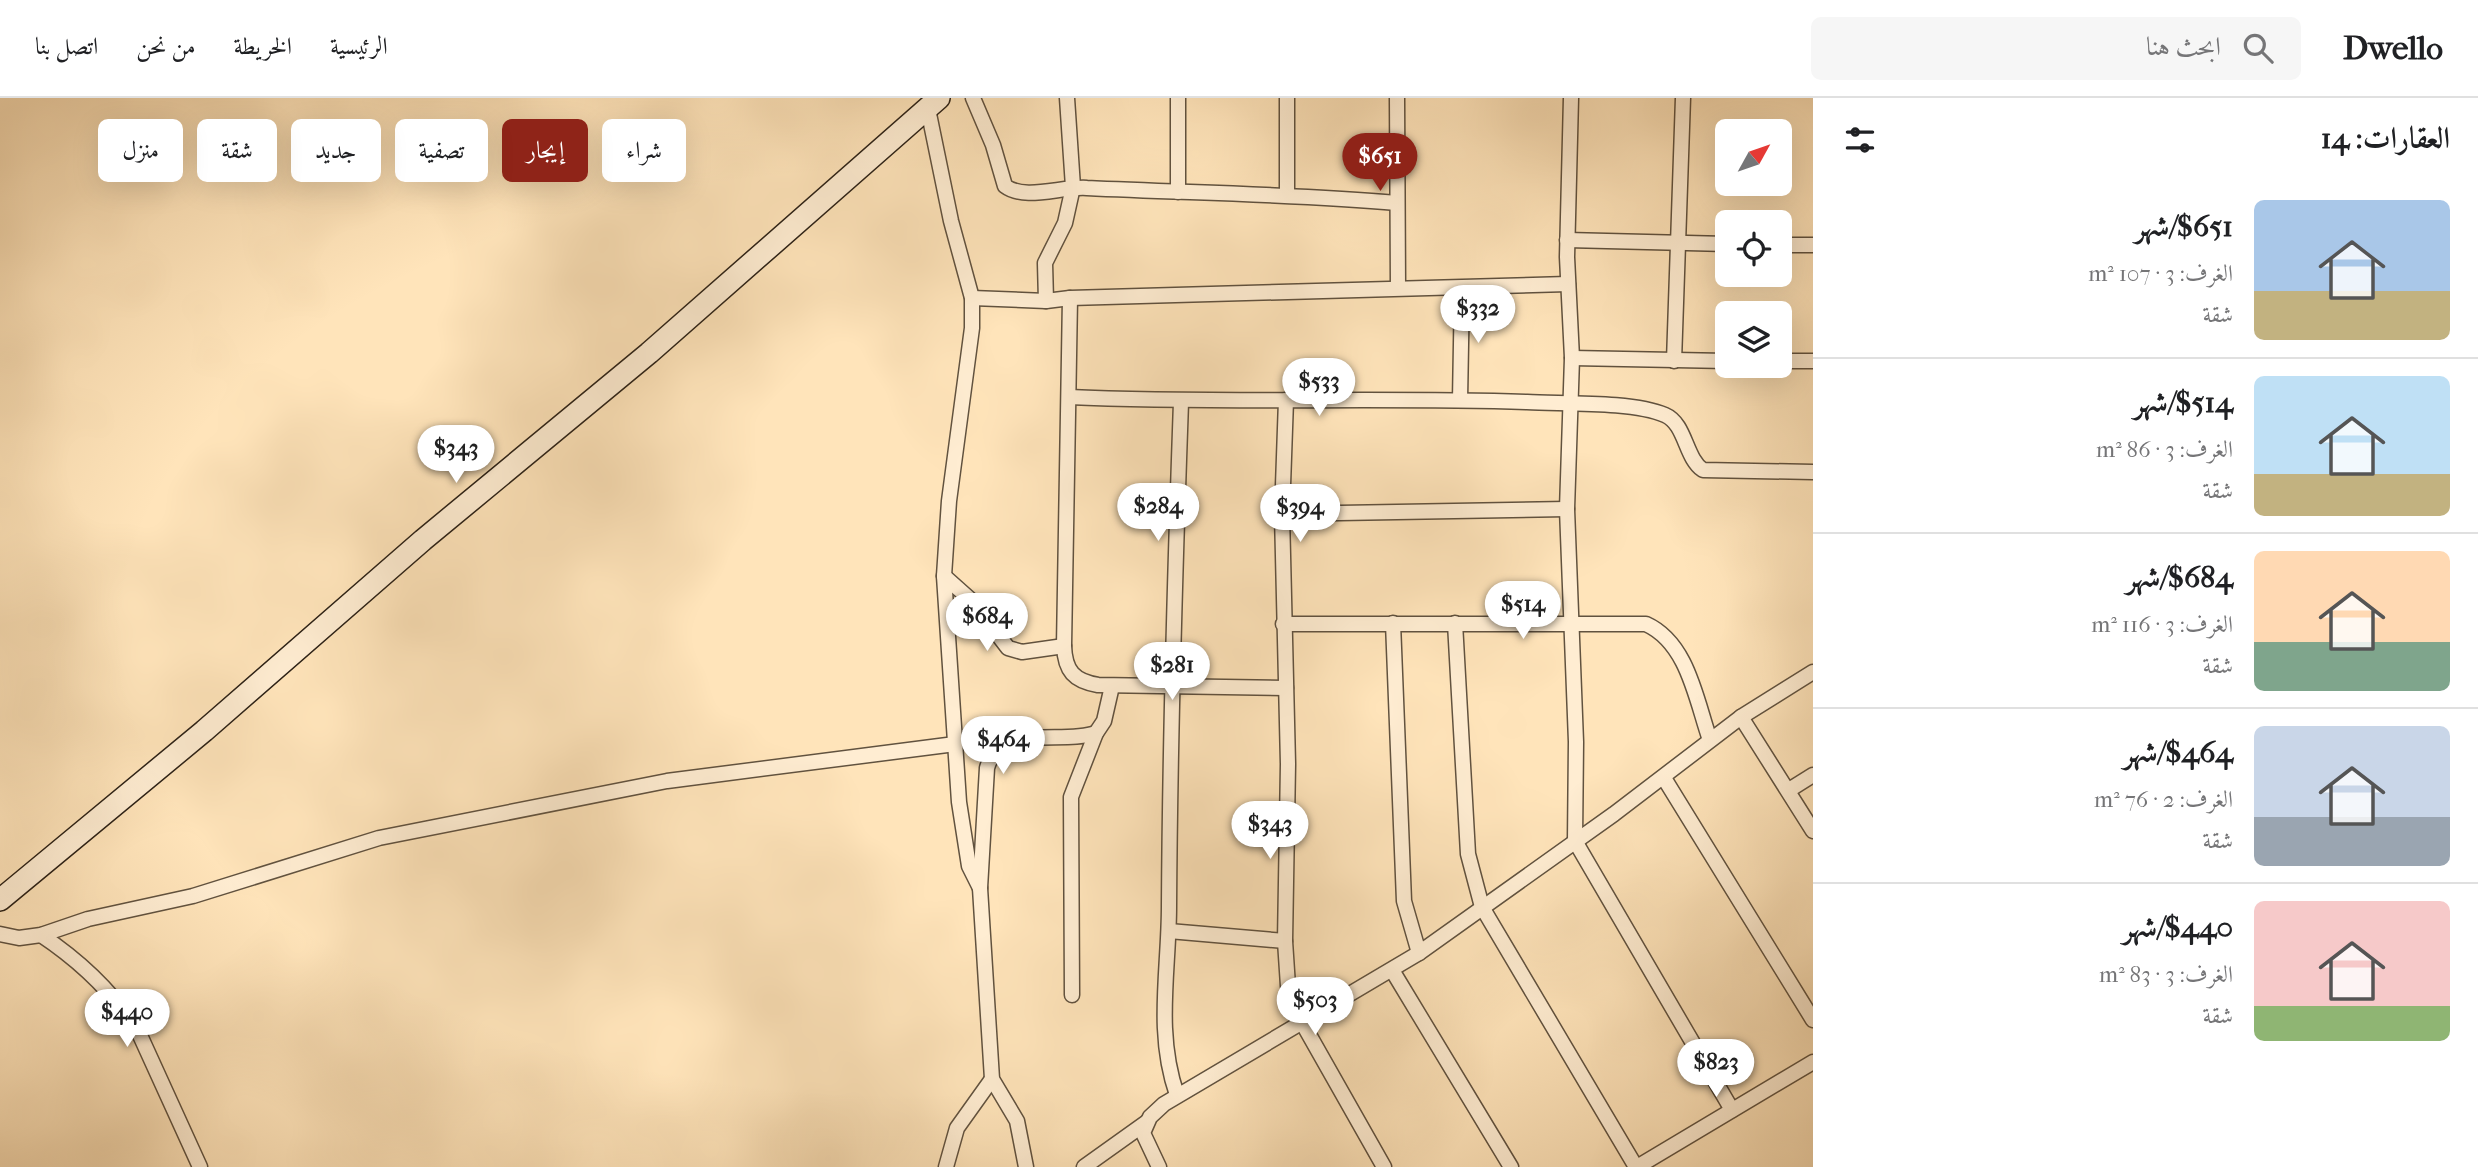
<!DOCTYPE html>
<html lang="ar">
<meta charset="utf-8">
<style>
body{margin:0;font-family:"IM FELL French Canon",Amiri,serif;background:#f6f6f6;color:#202124;direction:rtl;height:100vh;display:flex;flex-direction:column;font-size:26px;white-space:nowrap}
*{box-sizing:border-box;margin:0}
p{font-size:23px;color:#757577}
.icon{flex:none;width:38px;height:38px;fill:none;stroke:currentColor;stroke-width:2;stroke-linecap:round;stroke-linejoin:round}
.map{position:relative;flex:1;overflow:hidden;direction:ltr}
.details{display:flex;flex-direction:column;background:#fff;width:665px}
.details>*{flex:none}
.hud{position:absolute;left:21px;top:21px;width:665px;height:63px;direction:rtl;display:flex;gap:14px}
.needle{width:46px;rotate:50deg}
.fabs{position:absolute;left:1715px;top:21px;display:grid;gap:14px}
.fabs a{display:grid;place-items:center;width:77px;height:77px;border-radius:10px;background:#fff;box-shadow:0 7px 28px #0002;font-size:35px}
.price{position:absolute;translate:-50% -60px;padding:0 16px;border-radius:24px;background:#fff;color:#222;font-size:23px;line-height:46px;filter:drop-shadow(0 2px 4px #0008)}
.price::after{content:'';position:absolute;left:50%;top:42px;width:21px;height:16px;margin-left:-10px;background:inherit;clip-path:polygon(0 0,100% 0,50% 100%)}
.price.on{background:#8f2418;color:#fff}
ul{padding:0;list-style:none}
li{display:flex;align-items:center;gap:21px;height:175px;padding:0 28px}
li+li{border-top:2px solid #e0e0e0}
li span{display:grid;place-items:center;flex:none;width:196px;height:140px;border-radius:10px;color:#555}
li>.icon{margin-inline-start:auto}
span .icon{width:84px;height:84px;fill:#fffc;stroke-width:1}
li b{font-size:30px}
h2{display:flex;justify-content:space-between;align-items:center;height:84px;padding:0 28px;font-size:30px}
.pill{padding:0 24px;border-radius:10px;background:#fff;box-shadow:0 7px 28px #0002;font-size:24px;line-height:63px}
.pill.on{background:#8f2418;color:#fff}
header{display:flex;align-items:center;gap:42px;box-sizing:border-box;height:98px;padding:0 35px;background:#fff;border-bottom:2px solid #e0e0e0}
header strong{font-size:33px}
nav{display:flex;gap:38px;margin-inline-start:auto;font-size:24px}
.search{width:490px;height:63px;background:#f6f6f6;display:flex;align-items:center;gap:18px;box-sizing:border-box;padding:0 24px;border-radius:10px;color:#757577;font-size:26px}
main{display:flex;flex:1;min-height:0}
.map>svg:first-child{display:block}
</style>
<header>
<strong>Dwello</strong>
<div class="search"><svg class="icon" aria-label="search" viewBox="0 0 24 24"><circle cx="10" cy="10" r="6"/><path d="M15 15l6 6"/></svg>ابحث هنا</div>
<nav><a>الرئيسية</a><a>الخريطة</a><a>من نحن</a><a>اتصل بنا</a></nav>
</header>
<main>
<section class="details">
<h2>العقارات: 14<svg class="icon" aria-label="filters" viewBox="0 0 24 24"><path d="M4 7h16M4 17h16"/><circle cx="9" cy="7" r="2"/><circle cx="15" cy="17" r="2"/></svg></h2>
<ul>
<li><span style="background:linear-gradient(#a9c7e8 65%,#c2b280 0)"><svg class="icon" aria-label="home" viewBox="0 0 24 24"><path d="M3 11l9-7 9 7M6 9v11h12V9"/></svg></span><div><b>$651/شهر</b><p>الغرف: 3 · 107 m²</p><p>شقة</p></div></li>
<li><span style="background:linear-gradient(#bfe0f5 70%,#c2b280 0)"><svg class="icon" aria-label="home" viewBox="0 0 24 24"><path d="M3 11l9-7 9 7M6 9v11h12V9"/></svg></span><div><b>$514/شهر</b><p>الغرف: 3 · 86 m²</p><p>شقة</p></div></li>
<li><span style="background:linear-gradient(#ffd9b3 65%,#7fa58c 0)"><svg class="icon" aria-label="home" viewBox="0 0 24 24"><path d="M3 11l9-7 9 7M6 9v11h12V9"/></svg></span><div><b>$684/شهر</b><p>الغرف: 3 · 116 m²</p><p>شقة</p></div></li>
<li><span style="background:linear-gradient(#c9d6e8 65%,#9aa5b1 0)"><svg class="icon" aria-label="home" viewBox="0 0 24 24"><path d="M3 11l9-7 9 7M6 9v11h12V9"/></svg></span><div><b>$464/شهر</b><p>الغرف: 2 · 76 m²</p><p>شقة</p></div></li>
<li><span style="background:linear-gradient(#f6c9c9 75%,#8fb573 0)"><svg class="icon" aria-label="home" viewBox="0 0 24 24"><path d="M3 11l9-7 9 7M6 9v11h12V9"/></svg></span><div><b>$440/شهر</b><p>الغرف: 3 · 83 m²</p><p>شقة</p></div></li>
</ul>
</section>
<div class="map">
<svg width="1813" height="1069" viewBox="0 0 1813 1069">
<rect width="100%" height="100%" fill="#ffe4ba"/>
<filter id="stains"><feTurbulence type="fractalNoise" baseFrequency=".00286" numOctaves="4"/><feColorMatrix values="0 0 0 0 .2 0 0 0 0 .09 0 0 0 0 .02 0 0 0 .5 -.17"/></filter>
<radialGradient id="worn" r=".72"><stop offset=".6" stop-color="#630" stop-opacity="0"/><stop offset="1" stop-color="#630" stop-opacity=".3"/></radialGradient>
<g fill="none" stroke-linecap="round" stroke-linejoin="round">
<g stroke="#61523f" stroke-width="17">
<g id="street">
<path d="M973,0L993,47L1005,88C1025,103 1062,88 1087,90C1191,95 1294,96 1397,105"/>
<path d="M1178,0V94"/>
<path d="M1287,0V96"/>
<path d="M1397,0L1398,190"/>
<path d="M1571,0L1567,159L1572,260L1567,411L1576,644L1575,743L1732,1012"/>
<path d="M928,11L951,123L972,200V230L949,403L944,478L959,704L969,768L980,790"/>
<path d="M1567,142L1727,146"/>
<path d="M1780,147H1813"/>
<path d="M972,200L1046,203L1070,200L1568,186"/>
<path d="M1070,200L1064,548C1065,573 1074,583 1098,587L1286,590"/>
<path d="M1046,203L1045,165L1065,125L1073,89L1067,0"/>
<path d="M1572,260L1727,263"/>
<path d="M1674,263L1683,0"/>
<path d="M1780,263H1813"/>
<path d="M1069,299C1222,306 1374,299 1527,304C1563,306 1633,303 1665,317C1686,326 1685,360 1703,372L1813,374"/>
<path d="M1286,302L1282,416L1288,666L1285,843L1288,888L1303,926L1384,1069"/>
<path d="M1460,302L1462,190"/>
<path d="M1282,416L1567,411"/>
<path d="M944,478L972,503L1008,550L1022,554L1064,548"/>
<path d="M1393,525L1404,803L1419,855"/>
<path d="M1455,525L1468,756L1482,809L1636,1069"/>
<path d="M1283,526H1646C1688,545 1696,602 1710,642"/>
<path d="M1741,619L1813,733"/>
<path d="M1664,680L1813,922"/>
<path d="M1789,692L1813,677"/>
<path d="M1169,833L1285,843"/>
<path d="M0,836L19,840L41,837L88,821L193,798L379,740L667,683L955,646"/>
<path d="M41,837C80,863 114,895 139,935L200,1069"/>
<path d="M1392,872L1511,1069"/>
<path d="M1072,897L1071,699L1096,635L1104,623L1112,588"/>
<path d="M1177,997C1155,934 1169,873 1169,808C1170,640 1175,472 1181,304"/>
<path d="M946,1069L957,1030L992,981"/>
<path d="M1026,1069L1017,1023L992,981L980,790L987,670C1000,624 1061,647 1096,635"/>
<path d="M1084,1069L1147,1024"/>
<path d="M1159,1069L1143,1035L1150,1019L1164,1006L1419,855L1614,716L1741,619L1813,574"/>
<path d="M1637,1069L1813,964"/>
</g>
</g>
<g stroke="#2c2116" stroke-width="24">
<path id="secondary" d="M0,802L204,633L423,442L649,255L939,0"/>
</g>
<use href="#street" stroke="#ffedd2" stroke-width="14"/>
<use href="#secondary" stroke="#ffedd2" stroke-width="21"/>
</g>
<rect width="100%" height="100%" filter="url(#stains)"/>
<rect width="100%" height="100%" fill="url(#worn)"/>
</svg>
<div class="fabs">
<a><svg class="needle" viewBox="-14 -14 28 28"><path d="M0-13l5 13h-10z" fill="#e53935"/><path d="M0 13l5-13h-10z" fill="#757577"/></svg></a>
<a><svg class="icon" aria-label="locate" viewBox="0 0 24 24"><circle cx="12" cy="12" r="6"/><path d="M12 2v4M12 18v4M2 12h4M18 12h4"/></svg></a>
<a><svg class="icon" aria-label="layers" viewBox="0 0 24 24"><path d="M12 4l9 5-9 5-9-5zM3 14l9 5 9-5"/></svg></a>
</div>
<b class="price on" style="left:1380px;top:95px">$651</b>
<b class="price" style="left:1478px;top:247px">$332</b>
<b class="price" style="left:1319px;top:320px">$533</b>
<b class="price" style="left:456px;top:387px">$343</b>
<b class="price" style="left:1158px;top:445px">$284</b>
<b class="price" style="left:1300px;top:446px">$394</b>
<b class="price" style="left:1523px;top:543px">$514</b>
<b class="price" style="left:987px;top:555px">$684</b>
<b class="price" style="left:1172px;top:604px">$281</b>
<b class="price" style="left:1003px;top:678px">$464</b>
<b class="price" style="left:1270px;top:763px">$343</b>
<b class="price" style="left:1315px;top:939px">$503</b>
<b class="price" style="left:127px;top:951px">$440</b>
<b class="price" style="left:1716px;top:1001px">$823</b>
<div class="hud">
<a class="pill">شراء</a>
<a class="pill on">إيجار</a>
<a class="pill">تصفية</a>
<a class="pill">جديد</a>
<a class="pill">شقة</a>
<a class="pill">منزل</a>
</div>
</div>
</main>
